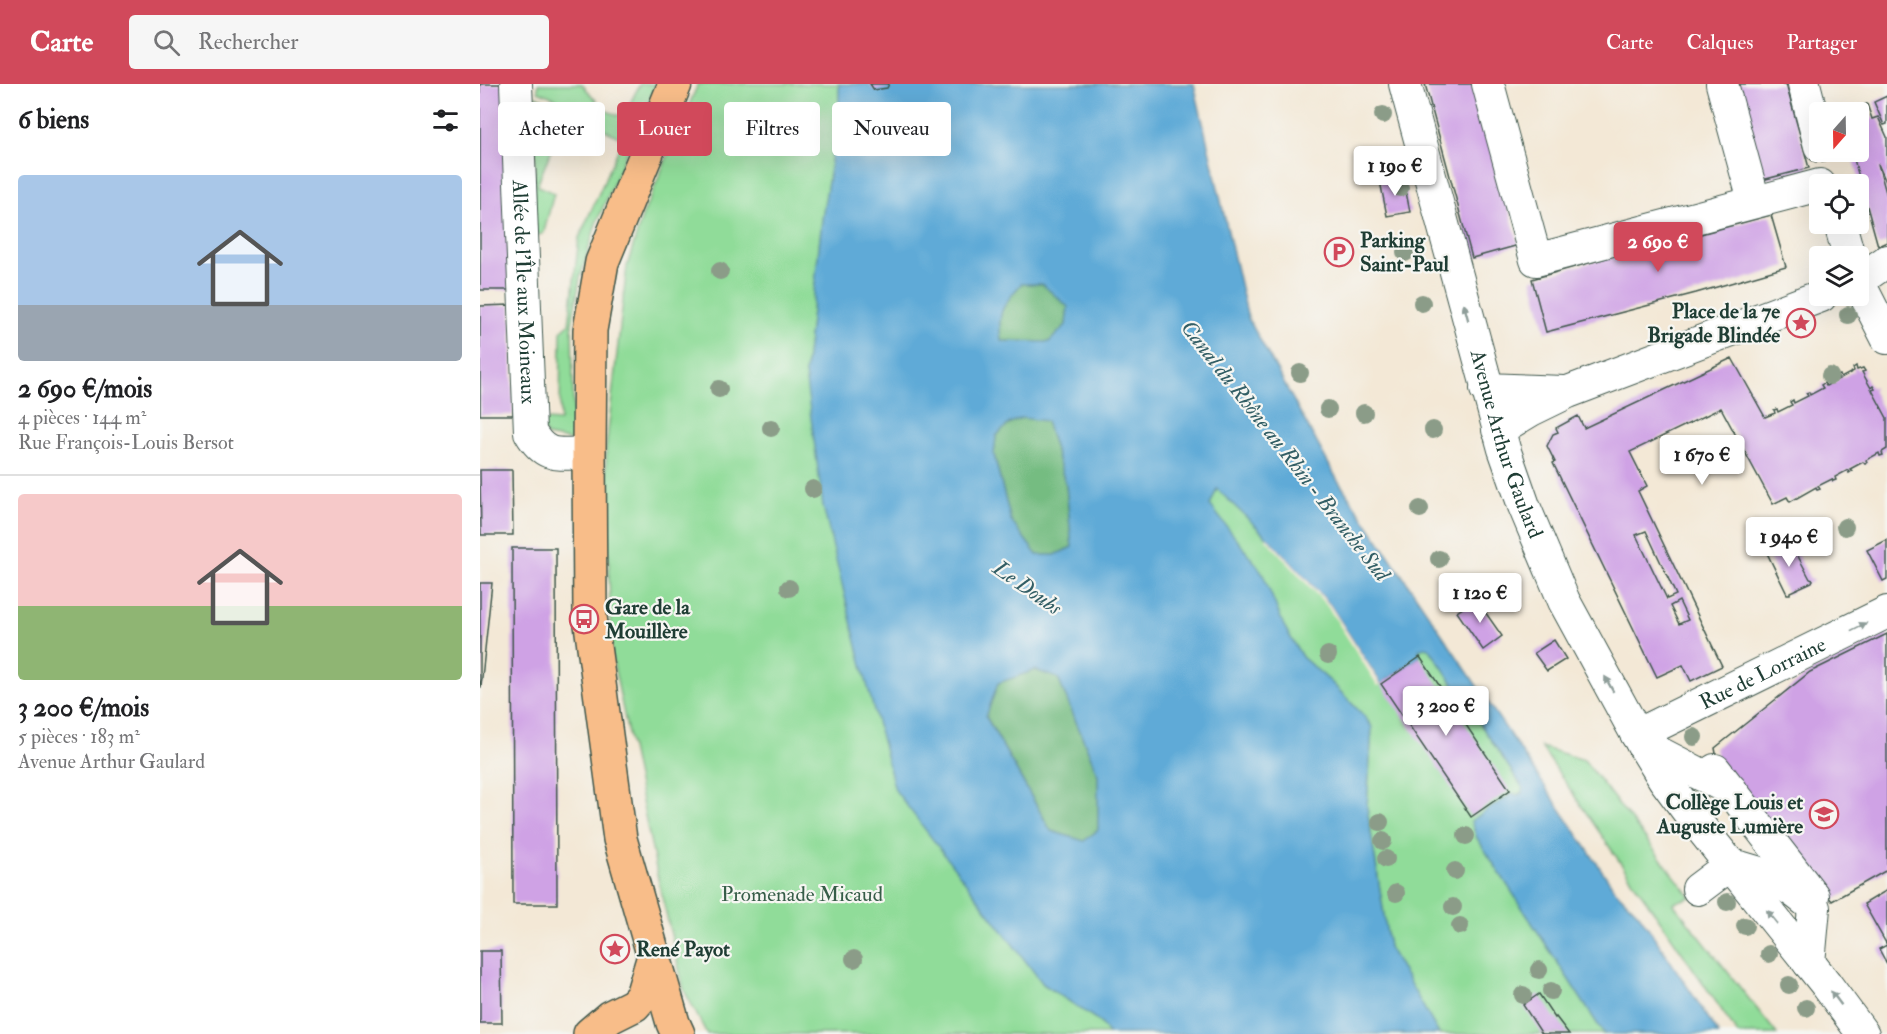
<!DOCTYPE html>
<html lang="fr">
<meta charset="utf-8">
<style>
body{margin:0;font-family:"IM FELL Double Pica",serif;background:#f6f6f6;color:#202124;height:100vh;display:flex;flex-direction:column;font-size:22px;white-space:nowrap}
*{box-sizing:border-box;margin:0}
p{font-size:20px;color:#757577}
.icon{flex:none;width:33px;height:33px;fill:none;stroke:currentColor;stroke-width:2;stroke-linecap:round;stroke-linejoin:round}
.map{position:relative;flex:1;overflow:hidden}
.details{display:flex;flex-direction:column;background:#fff;width:480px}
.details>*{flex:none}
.guide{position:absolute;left:18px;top:18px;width:570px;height:54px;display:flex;gap:12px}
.needle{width:39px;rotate:200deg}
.controls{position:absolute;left:1329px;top:18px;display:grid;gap:12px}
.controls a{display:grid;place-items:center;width:60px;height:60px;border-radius:6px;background:#fff;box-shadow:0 6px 24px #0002;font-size:30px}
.price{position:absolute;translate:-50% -51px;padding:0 14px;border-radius:6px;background:#fff;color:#222;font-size:20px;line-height:39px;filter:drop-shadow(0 2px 3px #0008)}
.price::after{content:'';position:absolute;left:50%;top:36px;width:18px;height:14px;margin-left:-9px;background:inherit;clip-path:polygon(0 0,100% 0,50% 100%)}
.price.selected{background:#d1495b;color:#fff}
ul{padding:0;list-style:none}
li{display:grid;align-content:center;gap:12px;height:318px;padding:0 18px}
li+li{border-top:2px solid #e0e0e0}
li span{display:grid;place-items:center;height:186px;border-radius:6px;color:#555}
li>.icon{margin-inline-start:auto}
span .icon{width:108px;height:108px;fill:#fffc;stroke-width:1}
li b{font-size:26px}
h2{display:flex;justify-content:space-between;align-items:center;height:72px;padding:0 18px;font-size:26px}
.chip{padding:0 21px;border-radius:6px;background:#fff;box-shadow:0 6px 24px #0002;font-size:21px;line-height:54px}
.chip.selected{background:#d1495b;color:#fff}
header{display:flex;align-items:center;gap:36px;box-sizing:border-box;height:84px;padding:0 30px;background:#d1495b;color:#fff}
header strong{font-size:28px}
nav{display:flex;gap:33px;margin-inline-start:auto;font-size:21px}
.search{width:420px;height:54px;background:#f6f6f6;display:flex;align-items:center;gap:15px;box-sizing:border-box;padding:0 21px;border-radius:6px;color:#757577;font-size:22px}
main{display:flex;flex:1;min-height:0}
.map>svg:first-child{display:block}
</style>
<header>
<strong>Carte</strong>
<div class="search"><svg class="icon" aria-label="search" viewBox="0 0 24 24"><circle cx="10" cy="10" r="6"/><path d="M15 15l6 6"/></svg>Rechercher</div>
<nav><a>Carte</a><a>Calques</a><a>Partager</a></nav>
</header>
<main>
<section class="details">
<h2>6 biens<svg class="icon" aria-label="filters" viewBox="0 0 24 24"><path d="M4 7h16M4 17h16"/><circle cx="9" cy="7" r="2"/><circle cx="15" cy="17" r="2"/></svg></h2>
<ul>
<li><span style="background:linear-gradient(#a9c7e8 70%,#9aa5b1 0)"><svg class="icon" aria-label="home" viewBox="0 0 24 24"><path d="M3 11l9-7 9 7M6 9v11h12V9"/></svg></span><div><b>2 690 €/mois</b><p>4 pièces · 144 m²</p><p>Rue François-Louis Bersot</p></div></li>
<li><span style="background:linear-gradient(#f6c9c9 60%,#8fb573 0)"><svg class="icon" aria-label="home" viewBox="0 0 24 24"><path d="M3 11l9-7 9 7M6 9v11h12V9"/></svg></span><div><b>3 200 €/mois</b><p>5 pièces · 183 m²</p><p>Avenue Arthur Gaulard</p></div></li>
</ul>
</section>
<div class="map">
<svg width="1407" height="950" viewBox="0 0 1407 950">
<rect width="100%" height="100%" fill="#f6f6f2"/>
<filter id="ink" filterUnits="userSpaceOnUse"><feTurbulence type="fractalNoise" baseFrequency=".0167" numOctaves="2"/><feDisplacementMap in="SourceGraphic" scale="12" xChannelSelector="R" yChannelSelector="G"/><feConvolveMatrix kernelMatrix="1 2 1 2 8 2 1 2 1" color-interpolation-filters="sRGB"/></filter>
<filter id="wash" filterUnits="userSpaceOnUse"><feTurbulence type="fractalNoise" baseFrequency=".008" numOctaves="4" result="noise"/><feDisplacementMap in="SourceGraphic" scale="24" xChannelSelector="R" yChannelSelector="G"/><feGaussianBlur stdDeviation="1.35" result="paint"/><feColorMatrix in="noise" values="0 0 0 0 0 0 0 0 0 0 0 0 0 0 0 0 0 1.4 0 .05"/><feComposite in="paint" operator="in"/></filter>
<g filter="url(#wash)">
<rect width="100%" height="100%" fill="#f3e8d6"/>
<g fill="#90dc99" stroke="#588c66" stroke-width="1.5">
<path d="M58,0H102L124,26L143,33L160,0H176L116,140L100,194L92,240L94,357L67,352L63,344L66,336L80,337L81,247L89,240L99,154L143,55L121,44L123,35L58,7Z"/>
<path d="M218,0H359V26L342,136L325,290L563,900L619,937L628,950H227L204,906L179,799L131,568L126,365L147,182L162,133Z"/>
<path d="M56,12L110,36L112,42L87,29L59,96L58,102L74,109L64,148L60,151L55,149L53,141L56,60Z"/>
<path d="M737,404L787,453L939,571V566L944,563L949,564L958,577L1043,704L1042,708L991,737L997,754L1124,950H959L909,863L887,723L892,643L884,632L851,598L822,573L730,421Z"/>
<path d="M1061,663L1104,676L1211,813L1193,819L1297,950H1258Z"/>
</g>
<g fill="#74bc81" stroke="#4a7c5a" stroke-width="1.5">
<path d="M541,200H562L588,223L586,241L569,258L521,257C517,228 522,222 541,200Z"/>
<path d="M542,333L566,337L586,401L592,463L575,471H557L531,437L514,370L516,352L530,339Z"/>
<path d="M555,586L578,594L618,691V746L604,757L571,747L506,632L518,599Z"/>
</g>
<path fill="#5faad7" stroke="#3f7486" stroke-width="1.5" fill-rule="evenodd" d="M359,0H714L768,234L857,395L1135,806L1159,830L1239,950H1124L997,754L991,737L1033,709L1037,711L1042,709L1043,704L958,577L949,564L944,563L939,566L940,573L901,600L850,521L787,453L737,405L730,421L782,488L804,542L822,573L851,598L884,632L892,643L887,723L909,863L959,950H628L619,937L563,900L415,706L377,562L343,422L325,290L342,136L359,26ZM541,200H562L588,223L586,241L569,258L521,257C517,228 522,222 541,200ZM542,334L566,337L586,401L592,463L575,471H557L531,437L514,371L516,352L530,339ZM555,586L578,594L618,691V746L604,757L571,747L506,633L518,599Z"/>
<path fill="#f3e8d6" d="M787,453L850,521L901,600L898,602L848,523L786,455Z"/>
<g id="blocks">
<g fill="#cfa2e5" fill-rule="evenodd">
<path d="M0,0H26L30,206H0Z"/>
<path d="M390,0H409L407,4L394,6Z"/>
<path d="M945,0H994L1039,161L992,174Z"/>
<path d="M1256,0H1306L1329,84L1282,96Z"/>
<path d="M1407,12V40L1404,41L1394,18Z"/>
<path d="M1387,20L1392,35L1398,33L1407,53V100L1398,80L1407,112V158L1398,162L1372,68H1378V28H1359Z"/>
<path d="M923,93L930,128L907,132L900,97Z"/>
<path d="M1291,131L1306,183L1216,209L1066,248L1052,195L1201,153L1202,155Z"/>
<path d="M31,221L33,331H0V222Z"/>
<path d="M1252,274L1285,333L1295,329L1294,326L1297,325L1298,328L1312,321L1310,318L1313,316L1314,319L1328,312L1326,309L1329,308L1330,311L1343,304L1341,301L1344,299L1346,302L1359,295L1357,292L1360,291L1361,294L1374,287L1373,284L1376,282L1377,286L1383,284L1385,287L1382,288L1391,304L1393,302L1395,305L1392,306L1407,334V365L1402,368L1403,371L1400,372L1399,369L1386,376L1387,379L1385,380L1383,378L1370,385L1372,387L1369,389L1368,386L1355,393L1356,396L1353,397L1352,395L1338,402L1340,405L1337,406L1336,403L1310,418L1307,413L1293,420L1241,324L1150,368L1167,402L1158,407L1242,582L1211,597L1203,581L1177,593L1073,379L1075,378L1067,362L1073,350L1078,348L1076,344L1098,332L1104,344ZM1166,447L1196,511L1187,515L1156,451ZM1199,517L1208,536L1199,540L1190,522Z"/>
<path d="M0,386H32L33,451H1Z"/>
<path d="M1407,456V495L1403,497L1387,466Z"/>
<path d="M1310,457L1330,495L1333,496L1332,498L1310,508V510H1307L1287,469Z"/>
<path d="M32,464H76L77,820H33Z"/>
<path d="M0,499H12L1,603H0Z"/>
<path d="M996,515L1022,552L1003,566L977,528Z"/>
<path d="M1407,550V786L1352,817L1237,675L1235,664L1330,588Z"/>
<path d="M1074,556L1086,575L1067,587L1054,569Z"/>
<path d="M940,573L1030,706L991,733L901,600Z"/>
<path d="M1407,806V880L1399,865L1407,861L1384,820Z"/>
<path d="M0,867H21L22,939H0Z"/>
<path d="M1059,910L1075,934L1076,933L1089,950H1062L1043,921Z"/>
</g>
</g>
</g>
<g filter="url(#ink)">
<use href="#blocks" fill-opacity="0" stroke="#3f574c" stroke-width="1.5"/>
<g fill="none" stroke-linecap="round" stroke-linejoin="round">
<g stroke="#3f574c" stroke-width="34">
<g id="minor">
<path id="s1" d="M36,0L50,348C66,376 79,369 109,369"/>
<path id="s2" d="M925,0L1024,365L1044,422L1084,517L1157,651L1184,695L1213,734L1346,900L1383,950"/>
<path d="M1008,0L1056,176L1340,101"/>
<path d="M1242,0L1274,117"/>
<path d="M1324,0L1340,62"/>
<path d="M1360,140L1369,172"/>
<path d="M1378,197L1407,254"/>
<path d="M1378,197L1407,177"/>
<path d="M1006,305L1084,308"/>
<path d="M1018,346L1051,326L1088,308L1341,212"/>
<path id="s3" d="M1157,651L1407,528"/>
<path d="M1162,660L1251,706"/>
<path d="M1235,686L1333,812"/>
<path d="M1218,805L1250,781C1283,787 1311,802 1334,824L1329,879"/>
</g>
</g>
<g stroke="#3f574c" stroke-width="36">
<g id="major">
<path d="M195,0L122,178L110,246L109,369L110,533L140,755L193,939L198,950"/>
<path d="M110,950L130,933L154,921L162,912L174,872"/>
</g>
</g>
<use href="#minor" stroke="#fff" stroke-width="32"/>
<use href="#major" stroke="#f8bd89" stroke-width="33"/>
</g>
<g fill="#8b9c88">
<circle cx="903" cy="31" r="9"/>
<circle cx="65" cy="38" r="9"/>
<circle cx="920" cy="104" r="9"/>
<circle cx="925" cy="169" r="9"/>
<circle cx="240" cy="187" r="9"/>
<circle cx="942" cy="219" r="9"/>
<circle cx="1368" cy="231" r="9"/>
<circle cx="820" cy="289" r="9"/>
<circle cx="1350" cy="292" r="9"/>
<circle cx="239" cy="305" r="9"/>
<circle cx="848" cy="325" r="9"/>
<circle cx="884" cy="329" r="9"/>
<circle cx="291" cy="344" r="9"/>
<circle cx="953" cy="346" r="9"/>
<circle cx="333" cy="405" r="9"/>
<circle cx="940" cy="425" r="9"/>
<circle cx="1365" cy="443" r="9"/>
<circle cx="959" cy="475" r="9"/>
<circle cx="309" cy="504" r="9"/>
<circle cx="848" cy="571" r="9"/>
<circle cx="1214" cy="653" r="9"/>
<circle cx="900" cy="738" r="9"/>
<circle cx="986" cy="752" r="9"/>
<circle cx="903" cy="757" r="9"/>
<circle cx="906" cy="775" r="9"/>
<circle cx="975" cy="787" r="9"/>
<circle cx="916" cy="809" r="9"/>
<circle cx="1247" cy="818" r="9"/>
<circle cx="973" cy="823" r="9"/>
<circle cx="980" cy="842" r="9"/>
<circle cx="1265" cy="842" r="9"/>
<circle cx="1289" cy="870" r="9"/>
<circle cx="374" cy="875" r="9"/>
<circle cx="1059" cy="886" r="9"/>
<circle cx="1309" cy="901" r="9"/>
<circle cx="1071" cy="907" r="9"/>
<circle cx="1043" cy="911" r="9"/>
<circle cx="1326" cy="924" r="9"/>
</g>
<defs><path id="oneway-solid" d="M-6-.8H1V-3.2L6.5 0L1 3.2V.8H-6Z" transform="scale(1.5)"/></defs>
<g fill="#8f9e9a">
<use href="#oneway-solid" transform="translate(986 228) rotate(-105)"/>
<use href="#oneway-solid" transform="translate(1379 543) rotate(-27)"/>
<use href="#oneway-solid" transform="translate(1129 600) rotate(-119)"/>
<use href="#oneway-solid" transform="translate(1292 833) rotate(-129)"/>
<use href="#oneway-solid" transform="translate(1356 914) rotate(-127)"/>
</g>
</g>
<defs>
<g id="parking-ring" transform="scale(1.5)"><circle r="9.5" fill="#f6f6f2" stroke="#d1495b" stroke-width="1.5"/><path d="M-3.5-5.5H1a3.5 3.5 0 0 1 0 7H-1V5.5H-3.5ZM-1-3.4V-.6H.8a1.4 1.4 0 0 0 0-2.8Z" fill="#d1495b"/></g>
<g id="sight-ring" transform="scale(1.5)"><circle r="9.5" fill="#f6f6f2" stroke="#d1495b" stroke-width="1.5"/><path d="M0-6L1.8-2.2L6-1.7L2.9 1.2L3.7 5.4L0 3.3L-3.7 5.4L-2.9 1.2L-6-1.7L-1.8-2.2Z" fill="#d1495b"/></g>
<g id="bus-ring" transform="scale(1.5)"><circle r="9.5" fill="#f6f6f2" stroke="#d1495b" stroke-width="1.5"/><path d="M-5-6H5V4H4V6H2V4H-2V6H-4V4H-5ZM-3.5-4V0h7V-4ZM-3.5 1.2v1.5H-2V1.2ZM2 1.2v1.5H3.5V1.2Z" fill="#d1495b"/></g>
<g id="school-ring" transform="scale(1.5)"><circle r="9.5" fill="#f6f6f2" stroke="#d1495b" stroke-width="1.5"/><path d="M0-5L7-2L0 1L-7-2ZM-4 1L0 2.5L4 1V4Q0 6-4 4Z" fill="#d1495b"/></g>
</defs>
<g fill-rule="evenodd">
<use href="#parking-ring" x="859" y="168"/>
<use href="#sight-ring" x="1321" y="239"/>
<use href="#bus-ring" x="104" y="535"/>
<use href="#school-ring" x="1344" y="730"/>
<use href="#sight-ring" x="135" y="865"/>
</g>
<g text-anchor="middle" stroke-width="4.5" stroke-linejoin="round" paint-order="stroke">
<g font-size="21" font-weight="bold" fill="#1f3d34" stroke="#f6f6f2" text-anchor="start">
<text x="880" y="163">Parking<tspan x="880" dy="24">Saint-Paul</tspan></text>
<text x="1300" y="234" text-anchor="end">Place de la 7e<tspan x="1300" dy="24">Brigade Blindée</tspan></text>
<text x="125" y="530">Gare de la<tspan x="125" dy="24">Mouillère</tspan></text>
<text x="1323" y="725" text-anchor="end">Collège Louis et<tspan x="1323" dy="24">Auguste Lumière</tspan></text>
<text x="156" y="872">René Payot</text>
</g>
<g font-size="21" fill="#1f3d34" stroke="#f6f6f2">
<text dy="7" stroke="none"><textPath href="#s1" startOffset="208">Allée de l'Île aux Moineaux</textPath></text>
<text dy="7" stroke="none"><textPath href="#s2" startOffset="374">Avenue Arthur Gaulard</textPath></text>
<text dy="7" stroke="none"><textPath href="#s3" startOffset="140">Rue de Lorraine</textPath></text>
</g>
<g font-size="21" fill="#365d48" stroke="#f6f6f2">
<text x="322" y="817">Promenade Micaud</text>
</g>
<g font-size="22" font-style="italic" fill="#325e65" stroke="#f6f6f2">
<text transform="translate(806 366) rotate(52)" y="8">Canal du Rhône au Rhin - Branche Sud</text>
<text transform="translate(548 503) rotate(35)" y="8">Le Doubs</text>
</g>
</g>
</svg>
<div class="controls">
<a><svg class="needle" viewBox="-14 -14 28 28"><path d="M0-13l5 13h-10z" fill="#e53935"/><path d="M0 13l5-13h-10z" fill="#757577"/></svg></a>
<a><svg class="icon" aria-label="locate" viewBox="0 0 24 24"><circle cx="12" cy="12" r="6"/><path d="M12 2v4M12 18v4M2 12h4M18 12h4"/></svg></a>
<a><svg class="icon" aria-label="layers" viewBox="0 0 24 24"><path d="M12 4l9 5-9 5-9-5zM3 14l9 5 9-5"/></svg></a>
</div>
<b class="price" style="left:915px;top:113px">1 190 €</b>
<b class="price selected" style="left:1178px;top:189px">2 690 €</b>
<b class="price" style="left:1222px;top:402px">1 670 €</b>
<b class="price" style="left:1309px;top:484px">1 940 €</b>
<b class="price" style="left:1000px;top:540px">1 120 €</b>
<b class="price" style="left:966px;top:653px">3 200 €</b>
<div class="guide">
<a class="chip">Acheter</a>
<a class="chip selected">Louer</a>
<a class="chip">Filtres</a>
<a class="chip">Nouveau</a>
</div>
</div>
</main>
